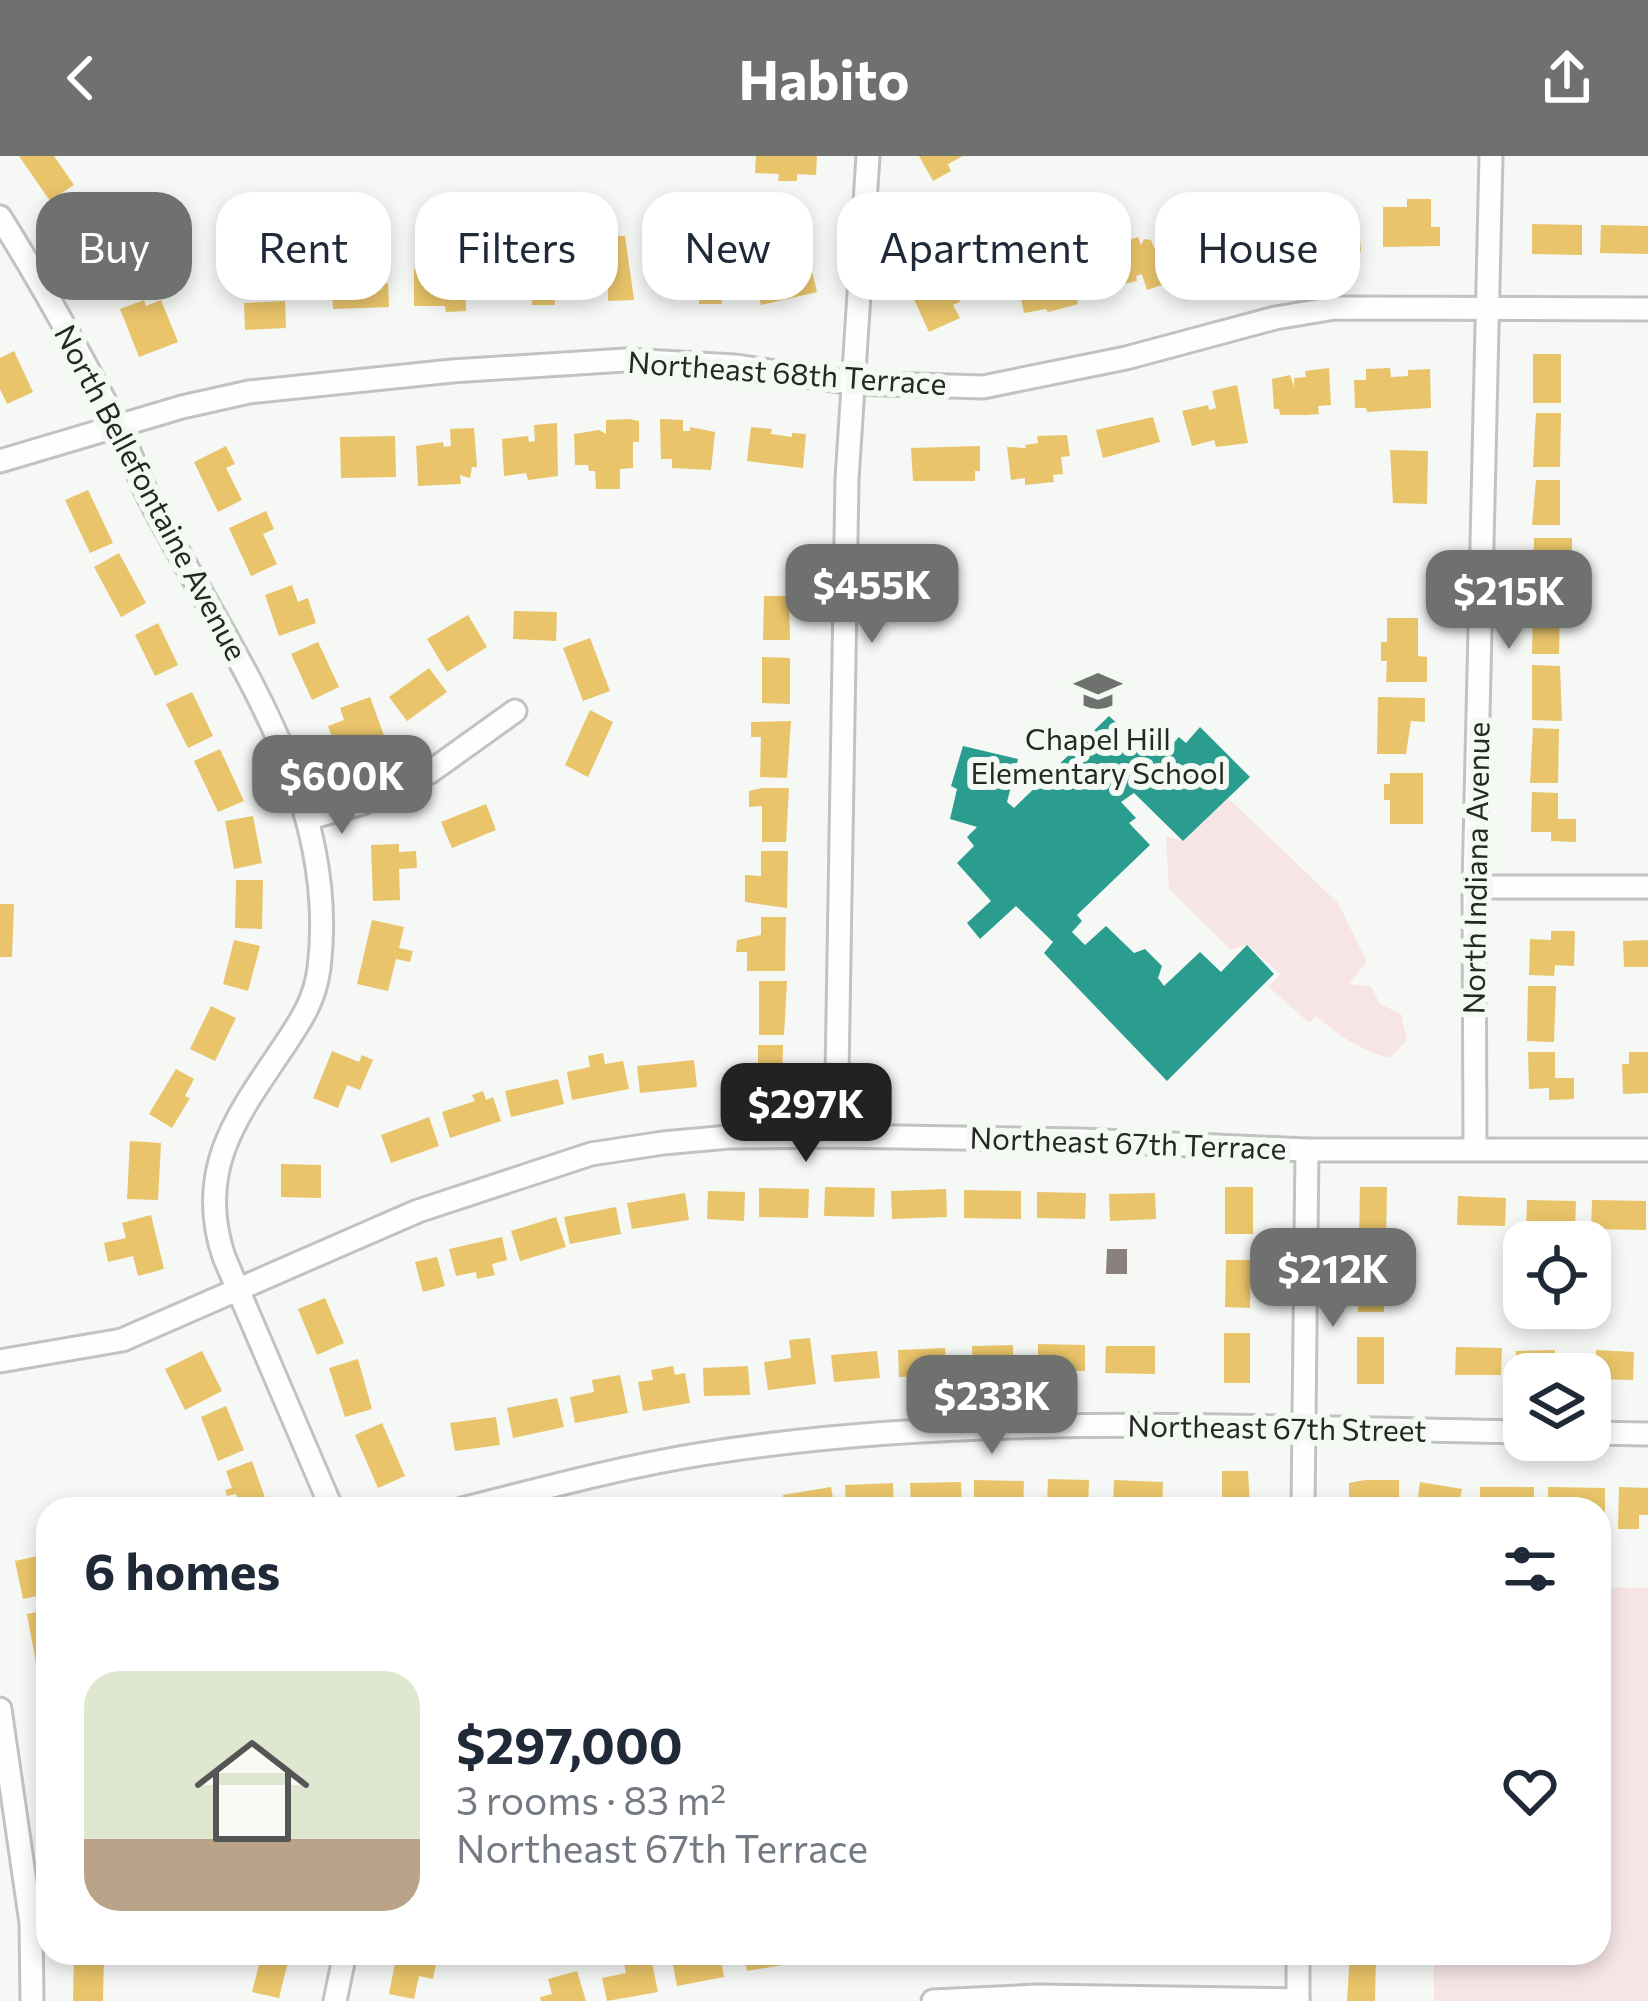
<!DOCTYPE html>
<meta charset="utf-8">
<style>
body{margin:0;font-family:Commissioner,sans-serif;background:#f2f2f3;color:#1f2937;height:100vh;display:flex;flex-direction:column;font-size:45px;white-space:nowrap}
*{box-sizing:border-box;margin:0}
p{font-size:39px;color:#747a83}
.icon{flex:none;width:66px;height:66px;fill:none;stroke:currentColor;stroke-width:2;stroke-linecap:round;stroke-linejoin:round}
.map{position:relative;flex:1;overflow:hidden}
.side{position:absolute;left:36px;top:1341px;width:1575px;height:468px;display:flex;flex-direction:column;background:#fff;border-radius:36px;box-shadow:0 6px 18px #0003}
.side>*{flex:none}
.top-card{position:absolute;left:36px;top:36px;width:1578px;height:108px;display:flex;gap:24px}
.controls{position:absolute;left:1503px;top:1065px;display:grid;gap:24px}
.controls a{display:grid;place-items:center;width:108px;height:108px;border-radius:24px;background:#fff;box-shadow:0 6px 18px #0003;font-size:60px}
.price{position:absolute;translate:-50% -102px;padding:0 27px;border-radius:24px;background:#6e716e;color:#fff;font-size:39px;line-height:78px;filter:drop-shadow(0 3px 6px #0008)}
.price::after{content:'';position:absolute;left:50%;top:72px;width:36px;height:27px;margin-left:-18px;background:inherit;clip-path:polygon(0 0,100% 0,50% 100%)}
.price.active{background:#222;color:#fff}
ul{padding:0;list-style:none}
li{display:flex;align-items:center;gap:36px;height:300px;padding:0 48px}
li+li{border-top:3px solid #e0e1e3}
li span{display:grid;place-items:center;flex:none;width:336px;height:240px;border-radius:36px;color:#555}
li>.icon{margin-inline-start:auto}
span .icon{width:144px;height:144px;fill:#fffc;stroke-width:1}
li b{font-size:51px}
h2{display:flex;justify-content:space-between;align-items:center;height:144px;padding:0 48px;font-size:51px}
.tag{padding:0 42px;border-radius:36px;background:#fff;box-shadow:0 6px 18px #0003;font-size:42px;line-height:108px}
.tag.active{background:#6e716e;color:#fff}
header{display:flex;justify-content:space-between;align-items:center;height:156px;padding:0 48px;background:#6e716e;color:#fff;font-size:54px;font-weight:700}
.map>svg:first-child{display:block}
</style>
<header><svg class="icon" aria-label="back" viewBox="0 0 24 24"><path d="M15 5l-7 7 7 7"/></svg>Habito<svg class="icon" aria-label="share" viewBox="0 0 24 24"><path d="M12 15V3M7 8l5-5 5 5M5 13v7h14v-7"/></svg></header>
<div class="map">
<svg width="1648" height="1845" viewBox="0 0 1648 1845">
<rect width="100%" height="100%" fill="#f5f8f5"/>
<g fill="#f7e5e6">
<path d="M1226,640L1338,747L1367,806L1349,828L1371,830L1380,848L1401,858L1407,884L1390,902C1361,895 1339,880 1316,860L1309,867L1269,831L1280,818L1247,789L1230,793L1169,733L1166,680L1183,685Z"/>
<path d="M1599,1431L1648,1432V1845H1434V1797H1599Z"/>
</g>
<g fill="#e9c46a">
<path d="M19,0H54L74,29L50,45Z"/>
<path d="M756,0H817L816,19L797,18V25H778L779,18L755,17Z"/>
<path d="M919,0H963L948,8L951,15L933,25Z"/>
<path d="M1407,43H1431V71H1440V90L1383,91V51H1407Z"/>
<path d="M1308,47H1337L1340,71H1359L1361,95H1335V85H1328L1325,93L1285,94L1283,53L1308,52Z"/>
<path d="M1233,62L1243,86L1261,82L1267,104L1243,109L1242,101L1224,108L1220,105L1222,113L1195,118L1183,80L1224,73L1221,64Z"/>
<path d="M1532,68L1582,69V99L1532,98Z"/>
<path d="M1601,69L1648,70V98L1600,97Z"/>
<path d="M86,70H110L113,127L88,128Z"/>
<path d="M608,80H625L634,144L608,145V133L573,135L571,99L594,98L593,91L609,90Z"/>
<path d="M1138,81L1141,89L1144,83L1151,84L1168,127L1147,134L1142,118L1136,120L1137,125L1111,131L1101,98L1123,92L1121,86Z"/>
<path d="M657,95L713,96V120L722,121V148H699V133L656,132Z"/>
<path d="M543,100V121L554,120L555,149H532V138L487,140L486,102Z"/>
<path d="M772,100L774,111L809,103L817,136L761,149L750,105Z"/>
<path d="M1029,101L1032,115L1061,110L1064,127L1074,125L1078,148L1048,156L1046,153L1024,157L1013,104Z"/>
<path d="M377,109L378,128L388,127L389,151L333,153L331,111Z"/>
<path d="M936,110L942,122L948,119L960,146L953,149L960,162L929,176L905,124Z"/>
<path d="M465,112L466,155L446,156L445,150H414V113Z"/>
<path d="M144,144L146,150L161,144L178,186L139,201L120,153Z"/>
<path d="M285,145L286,172L245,174L244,147Z"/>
<path d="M14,195L33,236L7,248L0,233V202Z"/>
<rect x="1533" y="198" width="28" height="49"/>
<path d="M1329,212L1331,249L1318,250L1319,258L1306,259H1280L1279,253H1274L1272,223L1290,219L1294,231V222L1306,221L1305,215Z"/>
<path d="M1390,212L1391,221L1408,220V214L1430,213L1431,252L1367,256L1366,252H1355L1354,224H1366V213Z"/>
<path d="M1237,229L1248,287L1216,291L1214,284L1192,290L1182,255L1208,249L1209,254L1216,252L1212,235Z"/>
<path d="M1536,257H1561L1560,311H1533Z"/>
<path d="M1153,261L1160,286L1103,302L1096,274Z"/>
<path d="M629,263L639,265V286H633V312L620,313V333H596L595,315H589L588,309H575L574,278L599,274L606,278V264Z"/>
<path d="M660,263L683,264V275H690V271L715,276L711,314L672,312V303H661Z"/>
<path d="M557,267L558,320L528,324L526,317L504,320L502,283L528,280L529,286L535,285L534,269Z"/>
<path d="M751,271L772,273L771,278L792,281V277L806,278L803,312L747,305Z"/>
<path d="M474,272L477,311H472L470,322L460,319L461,328L418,330L416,290L443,286L444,291L451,290L450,273Z"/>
<path d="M1067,279L1070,300L1061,301L1063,318L1053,319L1054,326L1025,329V322L1011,324L1007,291L1026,292L1025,289L1038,287L1037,280Z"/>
<path d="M395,280L396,321L341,322L340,281Z"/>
<path d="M226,290L235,308L226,312L242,344L218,356L194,306Z"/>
<path d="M980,290V315H975V325H913L911,292Z"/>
<path d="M1390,294L1428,295L1427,348L1393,347Z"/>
<path d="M1536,324H1560V369H1532Z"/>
<path d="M88,334L113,387L90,397L65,344Z"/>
<path d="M266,355L274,373L263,378L277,408L251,420L229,372Z"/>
<path d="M1534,382H1572V404H1560V438H1533Z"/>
<path d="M119,397L146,447L121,461L94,411Z"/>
<path d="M292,429L298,446L308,442L316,467L279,480L265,439Z"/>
<path d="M764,440H789L790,484H763Z"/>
<path d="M1533,449L1560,450L1559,498H1532Z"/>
<path d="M514,455L557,456L556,485L513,483Z"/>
<path d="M468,459L487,491L447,516L427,483Z"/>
<path d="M1387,462H1418V500L1427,501V526H1386L1387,505H1381V486H1387Z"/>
<path d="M158,467L178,509L155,520L135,479Z"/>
<path d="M590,482L610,535L583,545L563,492Z"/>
<path d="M318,486L339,531L312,544L291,498Z"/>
<path d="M762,501L790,502V548L762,547Z"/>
<path d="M1532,509L1560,510L1562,565L1532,564Z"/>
<path d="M429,512L447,536L407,565L389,541Z"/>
<path d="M192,536L213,580L188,592L166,548Z"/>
<path d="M370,541L386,585L339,601L328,570L344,564L340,552Z"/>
<path d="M1378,541L1425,542V566L1411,565L1406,598H1377Z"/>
<path d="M590,554L613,566L588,621L565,609Z"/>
<path d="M791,565L787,622L760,621L761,581H751V566Z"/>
<path d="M1533,572L1559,573L1558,627H1530Z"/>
<path d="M220,593L244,645L218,656L194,605Z"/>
<path d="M1390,617H1423V668H1390V644H1384V628H1390Z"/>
<path d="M762,632H789L786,686H762V650L749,651V635Z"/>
<path d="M1532,636L1558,637V663H1576V686L1551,685V676H1531Z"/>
<path d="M486,648L496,674L452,692L441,666Z"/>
<path d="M253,660L262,707L234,713L225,665Z"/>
<path d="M399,688V696L416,695L417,712L399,713L400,744L373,745L371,689Z"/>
<path d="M761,695H788L787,752L745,746V719L761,720Z"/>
<path d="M236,724H263L262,773L235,772Z"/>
<path d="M0,748H14L12,801H0Z"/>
<path d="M761,761H786L785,815H747V796H736L737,784L761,779Z"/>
<path d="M372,764L404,771L399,792L413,795L410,806L396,803L388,835L357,828Z"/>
<path d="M1551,775H1575L1574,810L1555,809L1554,820L1529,819L1530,783L1551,784Z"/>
<path d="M234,784L260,790L248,835L223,828Z"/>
<path d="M1648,784V811H1624L1623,785Z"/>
<path d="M759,825H787L784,879H759Z"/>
<path d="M1528,830H1556L1554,886L1527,885Z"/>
<path d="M211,850L236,862L215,905L190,893Z"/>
<path d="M758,889H783L782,935H758Z"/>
<path d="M332,895L359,906L362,899L373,904L360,934L347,929L338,952L313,942Z"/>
<path d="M1528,896H1555V922H1574V943L1549,944V932L1529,933Z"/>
<path d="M1629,896H1648V937L1623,938L1622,908H1629Z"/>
<path d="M603,897L605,908L623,905L629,933L572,944L567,916L590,911L588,900Z"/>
<path d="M694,904L697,931L640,937L637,910Z"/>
<path d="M176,913L194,923L185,940L190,942L172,972L149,958Z"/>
<path d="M558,923L564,948L511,961L505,935Z"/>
<path d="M483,935L486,944L493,941L501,965L450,982L442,956L475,945L472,939Z"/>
<path d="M429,961L439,990L391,1007L381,979Z"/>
<path d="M130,985L161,987L158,1044L127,1043Z"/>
<path d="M281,1008L321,1009V1042L281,1041Z"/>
<path d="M825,1031L875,1032L874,1061L824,1060Z"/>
<rect x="1225" y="1031" width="28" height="47"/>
<path d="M1360,1031H1387L1386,1087H1359Z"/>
<path d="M759,1032L809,1033L808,1062L759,1061Z"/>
<path d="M946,1033L947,1061L892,1063L891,1035Z"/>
<path d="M964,1034L1021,1035V1063L964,1062Z"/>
<path d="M708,1035L745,1036L744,1065L707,1063Z"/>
<path d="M1037,1036L1086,1037L1085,1063L1037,1062Z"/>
<path d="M685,1037L689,1064L632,1073L627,1047Z"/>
<path d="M1155,1037L1156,1063L1110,1065L1109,1038Z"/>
<path d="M1458,1040L1506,1042L1505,1070L1457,1069Z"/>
<path d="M1527,1044L1576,1045L1575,1073L1526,1072Z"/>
<path d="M1592,1044L1646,1045V1074L1591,1073Z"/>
<path d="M616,1051L621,1078L570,1088L564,1061Z"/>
<path d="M151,1059L164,1113L138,1120L133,1100L108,1106L104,1087L126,1082L122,1067Z"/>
<path d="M556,1061L566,1091L520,1105L511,1075Z"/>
<path d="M502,1081L507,1104L492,1108L495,1119L477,1123L476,1116L456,1120L449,1093Z"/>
<path d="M437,1101L445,1130L423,1136L415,1106Z"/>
<path d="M1226,1104H1251L1250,1152L1225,1151Z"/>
<path d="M1359,1106H1384V1156H1358Z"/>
<path d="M325,1142L344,1187L317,1199L298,1153Z"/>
<rect x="1224" y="1177" width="26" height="50"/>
<rect x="1357" y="1181" width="27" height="47"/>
<path d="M810,1182L816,1228L768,1234L764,1206L791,1202L789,1184Z"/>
<path d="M1038,1188L1085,1189V1215L1038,1214Z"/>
<path d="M1013,1189V1215L973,1216L972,1190Z"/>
<path d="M1106,1190H1155V1218L1105,1217Z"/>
<path d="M1456,1191L1502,1192L1501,1219H1455Z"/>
<path d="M945,1192L946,1219L899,1221L898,1194Z"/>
<path d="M1555,1194V1218H1524V1223H1516V1195Z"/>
<path d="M1596,1194L1634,1196L1633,1224L1595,1223Z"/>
<path d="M202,1195L222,1235L185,1254L165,1213Z"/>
<path d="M877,1195L880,1222L834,1226L831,1199Z"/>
<path d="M358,1203L372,1253L345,1261L329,1212Z"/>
<path d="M673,1210L675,1219L685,1217L690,1247L643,1255L638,1226L653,1224L651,1214Z"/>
<path d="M748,1210L750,1239L704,1240L703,1212Z"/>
<path d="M620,1219L628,1257L575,1267L570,1241L594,1236L592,1224Z"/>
<path d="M557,1242L564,1271L513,1282L507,1252Z"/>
<path d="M226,1250L244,1294L218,1305L201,1261Z"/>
<path d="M496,1261L500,1289L455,1295L450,1267Z"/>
<path d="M382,1267L405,1320L378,1332L355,1279Z"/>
<path d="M252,1305L269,1353H241L236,1338L227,1340L225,1334L232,1332L226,1315Z"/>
<path d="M1222,1315H1248L1250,1353H1222Z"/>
<path d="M1048,1323L1089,1324L1088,1350L1047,1349Z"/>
<path d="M974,1324L1024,1325L1023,1349L974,1348Z"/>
<path d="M1114,1324L1163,1326L1162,1351L1113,1350Z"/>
<path d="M1365,1324H1399V1353H1349V1327Z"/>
<path d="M961,1326L962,1352L911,1353L910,1327Z"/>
<path d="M1420,1326L1462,1333L1458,1353L1417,1349Z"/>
<path d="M893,1327L894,1353H846L845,1329Z"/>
<path d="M831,1331L835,1353H785L783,1339Z"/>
<rect x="1480" y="1331" width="54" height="22"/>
<path d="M1548,1331L1605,1332V1359H1599V1353H1548Z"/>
<path d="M1619,1331L1648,1332V1359H1639V1373H1618Z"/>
<path d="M724,1342L764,1343V1353H723Z"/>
<path d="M38,1400L46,1438L23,1443L15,1405Z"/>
<path d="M48,1454V1504L36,1507L27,1458Z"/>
<path d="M262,1797L290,1798L279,1842L252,1836Z"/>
<path d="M397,1797L438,1798L433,1823L419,1820L414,1843L389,1838Z"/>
<path d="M622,1797H650L658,1836L607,1845L602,1822L626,1817Z"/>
<path d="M703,1797H720L724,1821L677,1830L672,1803Z"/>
<path d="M744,1797H792L794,1807L747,1815Z"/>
<path d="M1350,1797H1376L1375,1845H1347Z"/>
<path d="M74,1799L104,1800L103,1845H73Z"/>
<path d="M577,1815L586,1845H541L540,1841L552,1838L548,1823Z"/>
</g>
<path fill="#2a9d8f" d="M1109,560L1146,594L1155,586L1164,597L1179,581L1186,587L1200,571L1250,621L1183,685L1134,637L1121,646L1136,662L1129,667L1150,689L1077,759L1082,765L1072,776L1085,789L1106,770L1134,797L1145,793L1162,810L1158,822L1164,830L1200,796L1221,816L1247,789L1274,818L1167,925L1044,797L1053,786L1016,750L980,783L967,767L991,745L957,707L974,690L967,681L977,671L950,663L957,633L951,630L963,590L1018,603L1007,646L1014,652Z"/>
<path fill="#8a817c" d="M1107,1093H1127V1118H1106Z"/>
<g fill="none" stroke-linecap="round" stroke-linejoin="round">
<g stroke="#c1c3c1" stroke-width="27">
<g id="minor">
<path d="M0,61C42,128 80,197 116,267C129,291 137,318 149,342C225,490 341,636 319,812C315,845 300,866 282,893C236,961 195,1015 224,1101L332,1353"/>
<path d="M0,305L182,251L249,236L452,215L625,204L735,210L852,227L983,231L1126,202L1275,162L1335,152L1648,153"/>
<path d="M310,662L363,647L430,616L515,555"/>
<path d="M1474,731H1648"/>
<path d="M836,980L847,323L868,0"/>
<path d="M1475,993L1474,731L1491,0"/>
<path d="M0,1205L122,1184L418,1055L591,998L663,987L729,981L836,980L1080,984L1307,994H1648"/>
<path d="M1590,1277L1648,1278"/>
<path d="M462,1353C541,1333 621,1311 702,1298C973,1255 1251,1272 1524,1276"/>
<path d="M1303,1353L1307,994"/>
<path d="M0,1553L31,1767L32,1845"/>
<path d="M335,1845L345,1797"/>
<path d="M933,1845L1037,1840L1298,1844"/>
<path d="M1298,1845V1797"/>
</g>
</g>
<use href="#minor" stroke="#fefefe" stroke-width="21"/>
</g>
<defs>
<g id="school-bare" transform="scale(3.6)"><path d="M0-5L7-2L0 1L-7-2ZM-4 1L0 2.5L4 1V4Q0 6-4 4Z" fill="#6e716e" stroke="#f4f9f4" stroke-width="2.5" paint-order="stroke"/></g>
</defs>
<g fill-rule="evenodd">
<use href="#school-bare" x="1098" y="535"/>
</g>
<g text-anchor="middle" stroke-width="12" stroke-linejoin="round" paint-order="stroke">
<g font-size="30" fill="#262826" stroke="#f4f9f4">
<text transform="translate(787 218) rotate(4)" y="10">Northeast 68th Terrace</text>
<text transform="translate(150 337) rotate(62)" y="10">North Bellefontaine Avenue</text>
<text transform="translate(1477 712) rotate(-89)" y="10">North Indiana Avenue</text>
<text transform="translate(1128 988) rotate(2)" y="10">Northeast 67th Terrace</text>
<text transform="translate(1277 1273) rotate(1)" y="10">Northeast 67th Street</text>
</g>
<g font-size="30" fill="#262826" stroke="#f4f9f4">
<text x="1098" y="594">Chapel Hill<tspan x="1098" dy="34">Elementary School</tspan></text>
</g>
</g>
</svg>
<div class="controls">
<a><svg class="icon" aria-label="locate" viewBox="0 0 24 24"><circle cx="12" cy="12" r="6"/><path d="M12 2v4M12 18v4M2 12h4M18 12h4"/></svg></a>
<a><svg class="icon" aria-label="layers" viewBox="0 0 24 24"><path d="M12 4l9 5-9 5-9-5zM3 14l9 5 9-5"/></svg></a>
</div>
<b class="price" style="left:872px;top:490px">$455K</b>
<b class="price" style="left:1509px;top:496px">$215K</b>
<b class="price" style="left:342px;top:681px">$600K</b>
<b class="price active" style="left:806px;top:1009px">$297K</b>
<b class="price" style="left:1333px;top:1174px">$212K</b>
<b class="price" style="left:992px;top:1301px">$233K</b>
<div class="top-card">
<a class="tag active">Buy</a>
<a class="tag">Rent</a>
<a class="tag">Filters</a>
<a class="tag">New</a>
<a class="tag">Apartment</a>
<a class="tag">House</a>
</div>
<section class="side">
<h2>6 homes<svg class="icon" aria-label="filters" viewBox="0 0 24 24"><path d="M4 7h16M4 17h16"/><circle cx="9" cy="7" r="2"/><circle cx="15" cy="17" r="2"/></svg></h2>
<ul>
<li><span style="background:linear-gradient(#dfe7d0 70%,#b9a48a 0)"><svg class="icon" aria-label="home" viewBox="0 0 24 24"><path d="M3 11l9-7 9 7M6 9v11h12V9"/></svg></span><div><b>$297,000</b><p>3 rooms · 83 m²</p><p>Northeast 67th Terrace</p></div><svg class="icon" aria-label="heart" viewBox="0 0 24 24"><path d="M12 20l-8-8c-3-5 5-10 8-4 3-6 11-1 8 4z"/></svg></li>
</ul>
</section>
</div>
